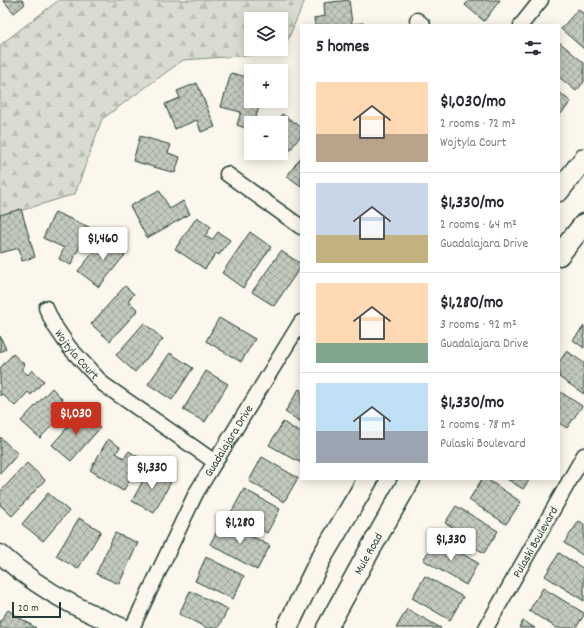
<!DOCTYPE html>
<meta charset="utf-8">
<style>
body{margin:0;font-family:Dekko,sans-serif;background:#f7f7f7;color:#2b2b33;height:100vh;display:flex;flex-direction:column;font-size:15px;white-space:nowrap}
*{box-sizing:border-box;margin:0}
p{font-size:13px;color:#7c7c81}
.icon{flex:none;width:22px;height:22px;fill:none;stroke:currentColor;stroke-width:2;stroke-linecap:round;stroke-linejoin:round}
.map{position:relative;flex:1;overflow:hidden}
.side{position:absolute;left:300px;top:24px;width:260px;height:456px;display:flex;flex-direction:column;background:#fff;border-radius:0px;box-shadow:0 2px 10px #0003}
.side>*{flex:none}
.controls{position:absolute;left:244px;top:12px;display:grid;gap:8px}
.controls a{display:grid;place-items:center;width:44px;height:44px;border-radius:0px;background:#fff;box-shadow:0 2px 10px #0003;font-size:20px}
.scale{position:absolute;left:12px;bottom:10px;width:49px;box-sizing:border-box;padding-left:4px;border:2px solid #1f3d34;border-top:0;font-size:11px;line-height:14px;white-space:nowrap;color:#1f3d34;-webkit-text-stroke:3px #fbf7ec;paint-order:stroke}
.price{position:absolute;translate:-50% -34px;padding:0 9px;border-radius:4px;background:#fff;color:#222;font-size:13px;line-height:26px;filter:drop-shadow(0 1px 2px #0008)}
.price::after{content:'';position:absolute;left:50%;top:24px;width:12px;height:9px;margin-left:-6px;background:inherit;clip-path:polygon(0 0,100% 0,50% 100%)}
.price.on{background:#c8321e;color:#fff}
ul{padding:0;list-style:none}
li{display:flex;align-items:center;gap:12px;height:100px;padding:0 16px}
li+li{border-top:1px solid #e1e1e2}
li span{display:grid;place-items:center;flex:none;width:112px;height:80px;border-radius:0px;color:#555}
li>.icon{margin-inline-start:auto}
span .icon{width:48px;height:48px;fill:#fffc;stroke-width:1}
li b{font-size:17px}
h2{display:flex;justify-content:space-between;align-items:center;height:48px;padding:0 16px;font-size:17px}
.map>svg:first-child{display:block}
</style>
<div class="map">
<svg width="584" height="628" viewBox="0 0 584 628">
<defs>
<pattern id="forest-firs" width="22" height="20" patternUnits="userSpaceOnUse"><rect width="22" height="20" fill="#dbdcd1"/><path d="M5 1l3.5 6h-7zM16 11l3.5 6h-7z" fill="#bcbeb4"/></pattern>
<pattern id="building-cross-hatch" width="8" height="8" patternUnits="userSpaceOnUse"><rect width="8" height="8" fill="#c4c9be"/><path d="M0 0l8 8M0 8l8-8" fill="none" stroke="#9fa49b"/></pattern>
</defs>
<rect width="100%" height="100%" fill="#fbf7ec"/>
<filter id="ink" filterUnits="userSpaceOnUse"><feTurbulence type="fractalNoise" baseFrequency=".025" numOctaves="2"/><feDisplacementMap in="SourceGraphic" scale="8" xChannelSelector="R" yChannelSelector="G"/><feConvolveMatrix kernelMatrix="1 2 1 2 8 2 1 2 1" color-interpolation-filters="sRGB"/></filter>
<g filter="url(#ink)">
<path fill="url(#forest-firs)" stroke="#7d8c82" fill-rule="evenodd" d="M59,0H305L282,53L183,60L102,119L75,194L0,217V45ZM251,19H281V49H251Z"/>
<g fill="url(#building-cross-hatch)" stroke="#1f3d34">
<path d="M3,0H22L25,4L14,13Z"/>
<path d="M349,0L352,24L363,23L364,25H315L314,18L325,16L324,3Z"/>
<path d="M469,0H500L484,21L465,5Z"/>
<path d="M578,9L584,14V49L561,29Z"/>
<path d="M559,42L584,63V82L576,91L559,77Z"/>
<path d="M231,73L251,78V101H261L254,123H251V130L237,125L241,112L221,107Z"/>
<path d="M197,83L215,127L201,132L197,120L175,129L165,104L180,98L177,91Z"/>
<path d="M559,92L571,102L559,116Z"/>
<path d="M282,114L301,127V135L285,157L279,153H281V123H275Z"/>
<path d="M140,136L171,145L168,153L180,157L175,173L133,161Z"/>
<path d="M301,157V186L287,176Z"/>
<path d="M159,190L170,209L183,201L190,214L147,238L130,206Z"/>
<path d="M21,209L35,257L22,261L19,248L0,253V215Z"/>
<path d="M55,212L89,227L71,265L59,259L64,248L43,238Z"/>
<path d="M197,217L211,227L205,236L212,240L218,232L230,240L219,255L216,253L205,269L175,249Z"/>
<path d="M250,232L271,247L243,288L222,273Z"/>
<path d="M108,235L128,251L99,287L78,271Z"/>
<path d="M281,251L301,264V266L274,306L252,292Z"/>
<path d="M125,286L134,294L128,301L138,310L110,341L91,324Z"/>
<path d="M219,318L255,339L241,362L206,341Z"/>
<path d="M144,323L163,339L135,372L116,355Z"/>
<path d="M584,326V348L573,340Z"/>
<path d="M0,336L6,349L0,352Z"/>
<path d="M567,351L584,363V394L559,377V362Z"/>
<path d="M170,353L193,368L172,400L148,384Z"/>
<path d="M13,354L25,365L21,369L28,375L32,370L44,381L31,395L28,392L15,406L2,394L0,396V368Z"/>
<path d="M206,371L228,384L205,422L183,410Z"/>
<path d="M52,388L63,400L56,408L63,414L40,438L21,421Z"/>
<path d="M299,389L301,390V422L285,412Z"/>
<path d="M559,391L582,406L567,428L559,423Z"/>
<path d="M81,412L100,428L71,461L52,445Z"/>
<path d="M283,422L301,433V463L269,445Z"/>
<path d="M0,437L18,454L0,474Z"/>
<path d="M108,439L120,447L116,453L124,458L129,451L143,460L123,491L90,470Z"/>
<path d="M262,457L298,478L284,502L249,481Z"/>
<path d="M27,463L45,480L12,516L0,505V492Z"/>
<path d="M151,466L173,478L154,513L132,501Z"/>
<path d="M482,479H487L521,502L506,524L469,500Z"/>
<path d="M507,479H530L523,489Z"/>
<path d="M244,489L280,509L267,533L231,513Z"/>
<path d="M48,493L69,511L43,541L22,524Z"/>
<path d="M456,506L498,531L484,553L450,533L453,527L445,523Z"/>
<path d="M79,518L101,531L78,569L56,556Z"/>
<path d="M223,521L270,546L257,570L210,544Z"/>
<path d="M579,521L584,524V556L564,543Z"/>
<path d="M115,533L138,543L119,584L96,574Z"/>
<path d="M436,539L478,563L466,585L423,560Z"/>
<path d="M559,553L584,569V601L545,576Z"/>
<path d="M206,557L244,576L233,599L195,581Z"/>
<path d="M425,576L463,597L450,620L412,598Z"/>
<path d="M543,588L584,613V615L576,628H557L529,611Z"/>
<path d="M190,591L228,609L218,628H207L179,614Z"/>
<path d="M407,609L441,628H396Z"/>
<path d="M8,610L36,628H0V622Z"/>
<path d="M523,621L535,628H519Z"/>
</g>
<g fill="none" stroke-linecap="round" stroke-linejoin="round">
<g stroke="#1f3d34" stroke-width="17">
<g id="minor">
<path d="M417,20L423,25"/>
<path d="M521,25L541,0"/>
<path d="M227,174L301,227"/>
<path id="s1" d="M46,308L54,325L69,347L103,384L215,462"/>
<path id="s2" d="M132,628L196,493L301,322"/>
<path id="s3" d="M486,628L584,455"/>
</g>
</g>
<g stroke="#1f3d34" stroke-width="21">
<path id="tertiary" d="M0,554C21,573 45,590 70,603C87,612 105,620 123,628"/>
</g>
<g stroke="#1f3d34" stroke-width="23">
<g id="secondary">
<path d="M559,191L584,159"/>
<path d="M559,255L584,224"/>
<path d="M287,628L320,560L368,479"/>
<path id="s4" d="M327,628L362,564L410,479"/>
</g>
</g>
<use href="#minor" stroke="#fbf7ec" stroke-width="14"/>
<use href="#tertiary" stroke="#fbf7ec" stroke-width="18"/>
<use href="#secondary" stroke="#fbf7ec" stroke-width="20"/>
</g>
</g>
<g text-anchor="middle" stroke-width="3.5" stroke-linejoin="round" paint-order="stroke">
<g font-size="12" fill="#1f3d34" stroke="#fbf7ec">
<text dy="4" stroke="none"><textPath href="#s1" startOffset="56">Wojtyla Court</textPath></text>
<text dy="4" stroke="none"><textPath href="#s2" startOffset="211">Guadalajara Drive</textPath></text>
<text dy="4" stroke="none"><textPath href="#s3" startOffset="99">Pulaski Boulevard</textPath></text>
<text dy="4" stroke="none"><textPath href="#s4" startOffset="85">Mule Road</textPath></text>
</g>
</g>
</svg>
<div class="controls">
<a><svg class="icon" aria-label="layers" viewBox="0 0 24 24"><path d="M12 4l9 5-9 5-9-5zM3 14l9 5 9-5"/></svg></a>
<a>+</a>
<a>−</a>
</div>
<div class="scale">20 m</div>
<b class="price" style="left:103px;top:261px">$1,460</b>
<b class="price on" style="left:76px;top:436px">$1,030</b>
<b class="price" style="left:152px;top:490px">$1,330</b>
<b class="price" style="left:240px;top:545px">$1,280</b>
<b class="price" style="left:451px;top:562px">$1,330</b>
<section class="side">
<h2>5 homes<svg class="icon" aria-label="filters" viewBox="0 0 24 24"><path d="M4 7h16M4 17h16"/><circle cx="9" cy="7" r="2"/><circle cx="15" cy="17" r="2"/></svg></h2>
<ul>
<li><span style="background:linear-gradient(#ffd9b3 65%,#b9a48a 0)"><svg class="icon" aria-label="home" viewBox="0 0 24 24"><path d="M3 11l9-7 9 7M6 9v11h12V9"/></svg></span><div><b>$1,030/mo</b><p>2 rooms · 72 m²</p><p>Wojtyla Court</p></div></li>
<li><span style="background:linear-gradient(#c9d6e8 65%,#c2b280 0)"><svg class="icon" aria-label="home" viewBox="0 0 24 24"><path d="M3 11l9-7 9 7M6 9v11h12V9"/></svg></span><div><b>$1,330/mo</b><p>2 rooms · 64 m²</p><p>Guadalajara Drive</p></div></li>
<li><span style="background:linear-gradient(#ffd9b3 75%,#7fa58c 0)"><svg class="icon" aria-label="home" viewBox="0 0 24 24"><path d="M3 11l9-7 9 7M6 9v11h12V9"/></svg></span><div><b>$1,280/mo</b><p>3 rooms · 92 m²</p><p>Guadalajara Drive</p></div></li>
<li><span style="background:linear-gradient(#bfe0f5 60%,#9aa5b1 0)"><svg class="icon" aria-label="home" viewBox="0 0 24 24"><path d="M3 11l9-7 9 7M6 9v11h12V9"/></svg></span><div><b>$1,330/mo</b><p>2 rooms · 78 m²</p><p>Pulaski Boulevard</p></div></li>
</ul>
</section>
</div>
